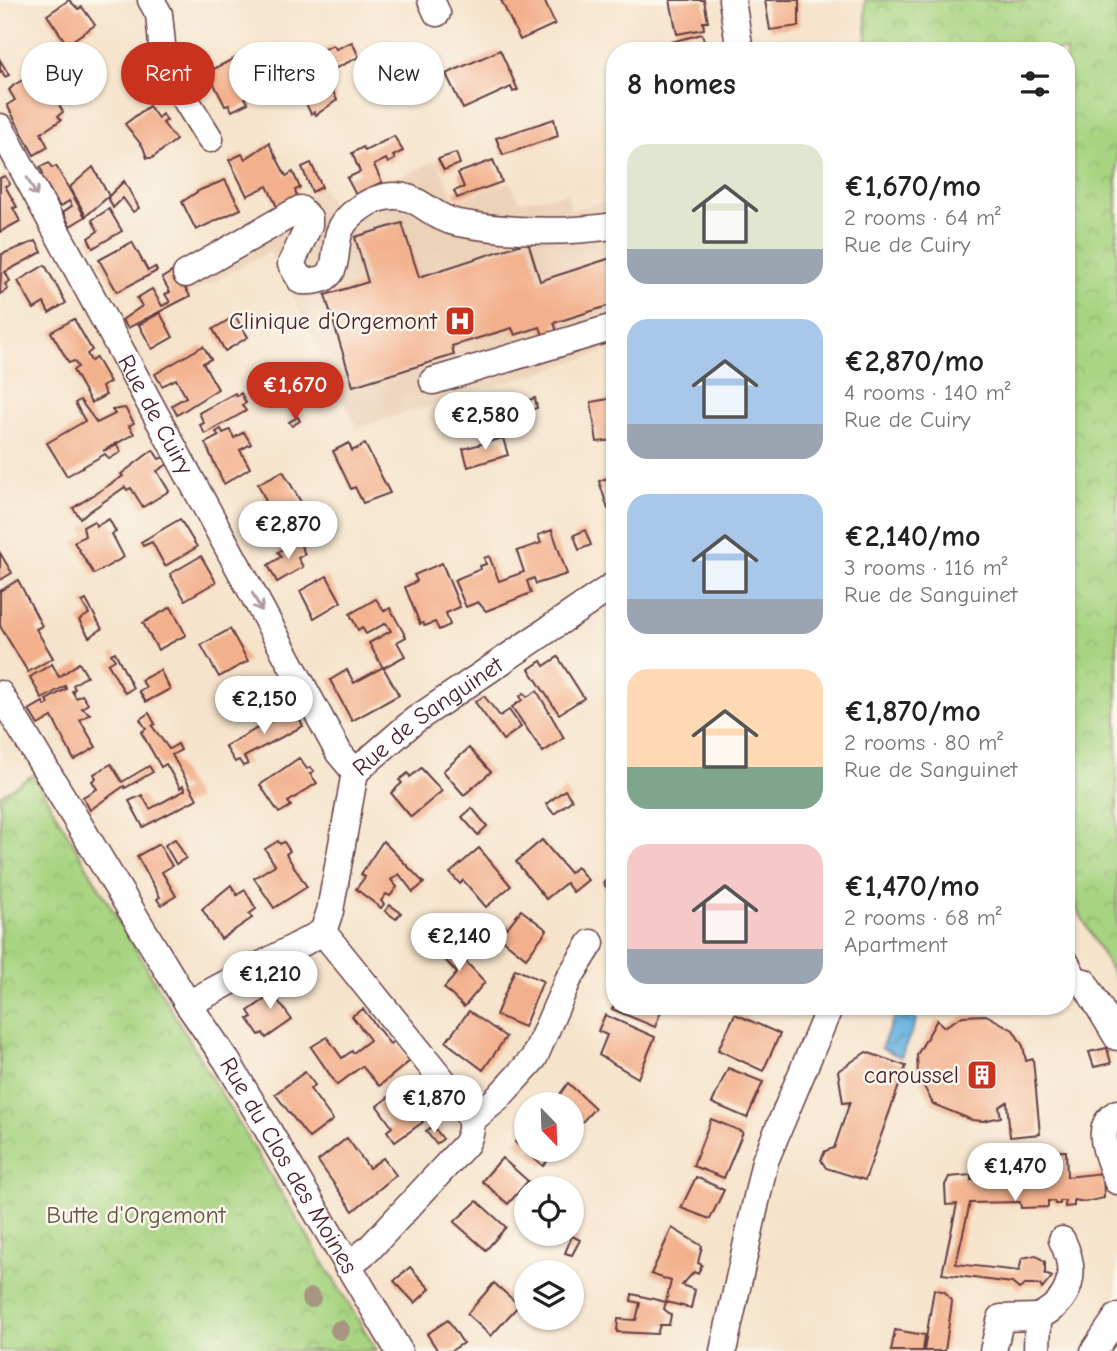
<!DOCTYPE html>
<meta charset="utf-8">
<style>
body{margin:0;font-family:"Comic Neue",sans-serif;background:#f2f2f2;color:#222;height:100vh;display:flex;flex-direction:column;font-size:26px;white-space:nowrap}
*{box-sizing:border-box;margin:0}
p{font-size:23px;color:#767676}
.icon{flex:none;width:38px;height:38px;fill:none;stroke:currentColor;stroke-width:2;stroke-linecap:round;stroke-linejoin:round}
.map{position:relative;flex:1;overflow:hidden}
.side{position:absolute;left:606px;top:42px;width:469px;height:973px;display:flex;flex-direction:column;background:#fff;border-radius:28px;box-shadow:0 2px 5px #0004}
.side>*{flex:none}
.hud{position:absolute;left:21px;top:42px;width:480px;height:63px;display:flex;gap:14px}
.needle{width:46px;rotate:157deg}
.buttons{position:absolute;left:514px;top:1092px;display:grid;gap:14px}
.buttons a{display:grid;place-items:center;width:70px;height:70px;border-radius:50%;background:#fff;box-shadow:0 2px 5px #0004;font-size:35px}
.price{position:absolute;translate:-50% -60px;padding:0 16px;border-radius:24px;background:#fff;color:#222;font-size:23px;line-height:46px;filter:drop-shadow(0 2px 4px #0008)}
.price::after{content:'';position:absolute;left:50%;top:42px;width:21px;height:16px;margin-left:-10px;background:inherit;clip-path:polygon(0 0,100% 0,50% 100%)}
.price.selected{background:#c8321e;color:#fff}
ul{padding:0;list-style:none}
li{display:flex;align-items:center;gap:21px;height:175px;padding:0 21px}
li span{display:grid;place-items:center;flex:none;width:196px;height:140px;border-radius:21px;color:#555}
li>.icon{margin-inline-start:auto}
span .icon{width:84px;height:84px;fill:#fffc;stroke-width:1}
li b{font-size:30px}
h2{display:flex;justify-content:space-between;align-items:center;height:84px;padding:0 21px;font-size:30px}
.tag{padding:0 24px;border-radius:32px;background:#fff;box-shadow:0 2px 5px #0004;font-size:24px;line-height:63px}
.tag.selected{background:#c8321e;color:#fff}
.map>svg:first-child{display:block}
</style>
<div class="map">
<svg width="1117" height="1351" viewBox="0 0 1117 1351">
<defs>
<pattern id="park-crowns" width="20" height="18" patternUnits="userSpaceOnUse" patternTransform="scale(1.75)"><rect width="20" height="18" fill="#a7d481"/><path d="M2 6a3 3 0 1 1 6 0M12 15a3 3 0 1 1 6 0" fill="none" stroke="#91b670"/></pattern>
<pattern id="water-waves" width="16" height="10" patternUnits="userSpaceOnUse" patternTransform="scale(1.75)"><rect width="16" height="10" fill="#67b3e0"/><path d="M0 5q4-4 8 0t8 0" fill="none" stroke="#5791b6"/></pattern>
</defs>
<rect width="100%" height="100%" fill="#fbf7ec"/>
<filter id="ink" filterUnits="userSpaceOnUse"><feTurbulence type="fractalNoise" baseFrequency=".0143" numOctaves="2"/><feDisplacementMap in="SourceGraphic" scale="14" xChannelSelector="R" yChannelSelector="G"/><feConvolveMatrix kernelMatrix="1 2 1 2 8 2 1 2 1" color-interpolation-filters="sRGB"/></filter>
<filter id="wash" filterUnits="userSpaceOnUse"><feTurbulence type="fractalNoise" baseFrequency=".00686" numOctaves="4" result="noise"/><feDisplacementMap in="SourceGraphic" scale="28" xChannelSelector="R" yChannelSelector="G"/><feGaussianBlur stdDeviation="1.57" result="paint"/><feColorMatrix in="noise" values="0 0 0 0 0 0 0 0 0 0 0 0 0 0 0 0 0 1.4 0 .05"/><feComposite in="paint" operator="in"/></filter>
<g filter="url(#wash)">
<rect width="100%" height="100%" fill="#f6e3cb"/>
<path fill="#ecd2b9" d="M437,160L455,201L510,181L519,201L567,194L571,210L614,199V349L357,428L271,251L190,294L176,270L322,188L334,206Z"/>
<g fill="url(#park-crowns)" stroke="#787a56" stroke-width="2">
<path d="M865,0H1117V981L1066,889V51H866C869,33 864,18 865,0Z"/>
<path d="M33,775L215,1084L377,1351H0V795Z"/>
</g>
<path fill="url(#water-waves)" stroke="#586986" stroke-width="2" d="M897,1010L917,1019L901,1057L881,1048Z"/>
<g id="blocks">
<g fill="#f3b08c">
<path d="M69,0L78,9L82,7L95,25L67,44L47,15Z"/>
<path d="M501,0H544L555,24L520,40Z"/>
<path d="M670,0H704L708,22H703L704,29L677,34Z"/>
<path d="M765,0H799V26L770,30Z"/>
<path d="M702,34L706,49L669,51L667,43Z"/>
<path d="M352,42L359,57L311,80L316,90L329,83L337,100L316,115L314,112L311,114L290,70L306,62L304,59L333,45L336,49Z"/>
<path d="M404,45L409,53L400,59L394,51Z"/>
<path d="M500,50L518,90L513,92L511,87L463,109L446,74Z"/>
<path d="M237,57L241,66L248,63L262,90L245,98L248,103L232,111L229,105L225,106L208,72Z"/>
<path d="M0,60L9,75L5,77L2,71L0,72Z"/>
<path d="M40,70L63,112L58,116L61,120L41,133L48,147L34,155L7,105L15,100L9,90L14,85Z"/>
<path d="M149,106L158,118L162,114L167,120L163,123L176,140L152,158H147L143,147L125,124Z"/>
<path d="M554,119L558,136L503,155L496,138Z"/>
<path d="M394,136L403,151L393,156L395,159L388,163L386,159L374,165L382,182L356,195L347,178L360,172L352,153L363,147L365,151Z"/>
<path d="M269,143L286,176L293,172L300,188L295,190L298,200L279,211L267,186L247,196L229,160L242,154L245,159Z"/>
<path d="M456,153L460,164L444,170L438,159Z"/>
<path d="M493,160L502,182L457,198L454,191L464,187L458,173Z"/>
<path d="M49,163L52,168L56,166L85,217L70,226L63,212L72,206L69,201L60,207L41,175L43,173L40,167Z"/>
<path d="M311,163L322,187L312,192L302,167Z"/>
<path d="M93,167L109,196L124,181L139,208L133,212L123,198L113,208L108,197L86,216L70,187Z"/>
<path d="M5,176L10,184L5,186L17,207L13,208L20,221L0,232V178Z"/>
<path d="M225,180L241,209L196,230L182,202L200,190Z"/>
<path d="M109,209L122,231L93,248L88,238L98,231L92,220Z"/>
<path d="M402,223L419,277L528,242L540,281L614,257V304L554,323L558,335L544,338L540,327L515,335L512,328L452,346L454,355L353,386L325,295L368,282L355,237Z"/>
<path d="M36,241L42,252L5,272L10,281L5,284L8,289L0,294L2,254Z"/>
<path d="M132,242L148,271L155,267L157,271L117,292L99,260Z"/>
<path d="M45,265L66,303L49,313L44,303L34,309L18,281Z"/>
<path d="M175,270L190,296L128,328L122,320L142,306L137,298L152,289L162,306L170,302L165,294L170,292L162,278Z"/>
<path d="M160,313L173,337L152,349L139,325Z"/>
<path d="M235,316L248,337L225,351L213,329Z"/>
<path d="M74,319L92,350L87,354L91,361L96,358L110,382L102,387L106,395L91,403L73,370L78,367L74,361L69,363L51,332Z"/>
<path d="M203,346L211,359L203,363L218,389L177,415L172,405L186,397L176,379L162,386L155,374Z"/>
<path d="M235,393L237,396L241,393L246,403L242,405L246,411L205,434L200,425L204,423L199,413Z"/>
<path d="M535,398L537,408L529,410L526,401Z"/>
<path d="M614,398V440L597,442L591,402Z"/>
<path d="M80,400L97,423L115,414L112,410L125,408L134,423L129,426L134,434L103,451L117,445L121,452L109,459L105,454L67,476L47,443L85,421L75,403Z"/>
<path d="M298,417L300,421L292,426L289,422Z"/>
<path d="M221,429L223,433L230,430L234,438L244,432L251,444L240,450L250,468L224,484L205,443L219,436L216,432Z"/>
<path d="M503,438L508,455L468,467L463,449Z"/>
<path d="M349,443L352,451L365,444L390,493L363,503L355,487L351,489L333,451Z"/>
<path d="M153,450L159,459L164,457L168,464L157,471L169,491L143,507L131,488L127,490L125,487L80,518L73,508L123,476L121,474Z"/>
<path d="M283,471L305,509L277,525L258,484Z"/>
<path d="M614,476V507L608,509L599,481Z"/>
<path d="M109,519L116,532L112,534L124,557L94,574L74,542L85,536L83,527L94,521L96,526Z"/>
<path d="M180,519L197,547L165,566L152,542L143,546L141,542Z"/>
<path d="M552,530L567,574L536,584L534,578L527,581L531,593L486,611L478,602L466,607L454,580L481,569L480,566L486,564L484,558L489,556L499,581L524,572L517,551L541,543L538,535Z"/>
<path d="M585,530L591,545L579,550L574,535Z"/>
<path d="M303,538L306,543L301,546L305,554L298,558L303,567L277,582L268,565L281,557L278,552Z"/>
<path d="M0,553L12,573L0,580Z"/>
<path d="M201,556L216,582L185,600L170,574Z"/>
<path d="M442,563L460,607L446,613L450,625L439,630L435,622L425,626L423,623L420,624L405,587L417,581L414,575Z"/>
<path d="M327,576L341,602L314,618L300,591Z"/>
<path d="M18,580L42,626L36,629L53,658L28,672L0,626V591Z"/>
<path d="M376,599L384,611L390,608L406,637L397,642L405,656L383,668L369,643L391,631L386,623L366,634L362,627L358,630L350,614Z"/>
<path d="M86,600L102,629L89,637L79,620L89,614L82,602Z"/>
<path d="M171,607L186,635L158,650L143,623Z"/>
<path d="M230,629L248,661L219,677L201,645Z"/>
<path d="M115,652L133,688L125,693L108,664L115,660L111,654Z"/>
<path d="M558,657L584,698L559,714L529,669L541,661L544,666Z"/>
<path d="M79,663L87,676L73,685L75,689L72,691L76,698L82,695L88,704L82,708L90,714L80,720L96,747L74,760L52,717L38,725L29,710L43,702L45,706L49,704L46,700L66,689L65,686L42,699L30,677L52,664L59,677Z"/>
<path d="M383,667L399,695L352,721L330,680L347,670L354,683Z"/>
<path d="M160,670L170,689L146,702L139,691L146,687L141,680Z"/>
<path d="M537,691L564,738L543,752L512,707L522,700L520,696L524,693L527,697Z"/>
<path d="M484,696L500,716L509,710L521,727L503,740L475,702Z"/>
<path d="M294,708L303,726L244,757L248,764L243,766L239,760L235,762L225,746Z"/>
<path d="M149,713L155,724L152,726L169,749L178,744L181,750L172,755L197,799L143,827L129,801L142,795L150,809L185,790L183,786L180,788L166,764L161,767L141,732L146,729L140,719Z"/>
<path d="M469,748L491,772L464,795L443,771Z"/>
<path d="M299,758L307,769L310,767L314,771L310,774L317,783L288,802L291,806L279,813L260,785Z"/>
<path d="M111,764L122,782L149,766L153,772L125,788L124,786L90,810L83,797L97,789L92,781L96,778L94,774Z"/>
<path d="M421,768L442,791L411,817L391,793L402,783L399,780L408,773L410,777Z"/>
<path d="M565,790L572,800L554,814L546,804Z"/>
<path d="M472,808L487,826L478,835L462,817Z"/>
<path d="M175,839L186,858L176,864L165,845Z"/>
<path d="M542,840L570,873L577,867L588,880L573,892L566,883L546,899L516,862Z"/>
<path d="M278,841L280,844L284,842L290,851L286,854L307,887L274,908L254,878L275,865L265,849Z"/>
<path d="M383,841L424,883L413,892L399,874L391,880L397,887L390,896L386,894L381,901L384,904L381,908L356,889L365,877L361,874Z"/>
<path d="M159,844L172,866L162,872L176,896L161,905L157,899L160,897L137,856Z"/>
<path d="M479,848L511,886L486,907L463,880L460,884L450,873Z"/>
<path d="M614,873V896L603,883Z"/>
<path d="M231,885L237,895L245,890L256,909L249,914L252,918L221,939L202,909Z"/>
<path d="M390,905L401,913L396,919L385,911Z"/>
<path d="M521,910L547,930L526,958L497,935L504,925L507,928Z"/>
<path d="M441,935L485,982L464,1007L444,988L457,973L431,944Z"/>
<path d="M515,969L543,981L524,1027L496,1015Z"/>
<path d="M274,973L286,991L276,998L292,1020L266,1038L263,1033L259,1035L248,1019L252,1017L248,1011L274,993L264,979Z"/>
<path d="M614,1006H663L655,1027L612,1009Z"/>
<path d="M363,1009L390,1044L395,1040L410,1061L379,1086L362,1066L337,1085L311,1047L327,1037L342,1058L352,1051L353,1053L370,1040L352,1016Z"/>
<path d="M469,1011L506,1037L483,1070L446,1042Z"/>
<path d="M735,1014L780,1034L763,1071L718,1050Z"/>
<path d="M605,1015L655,1037L638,1078L599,1055L607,1035L598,1031Z"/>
<path d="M986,1015L1013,1030L1023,1046L1026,1061L1033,1059L1040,1134L1010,1137L1007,1102L999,1107L1001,1117L983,1121L972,1120L933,1104L918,1075L917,1055L937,1020L944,1027L963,1016Z"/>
<path d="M1107,1048L1111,1063L1094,1067L1089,1052Z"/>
<path d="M866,1052L906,1066L865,1180L826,1168L821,1160L825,1151L834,1148L850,1102L843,1103L838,1071Z"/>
<path d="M728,1068L763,1082L747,1118L712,1103Z"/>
<path d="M305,1072L315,1085L310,1089L333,1120L309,1138L275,1094Z"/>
<path d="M568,1083L595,1108L572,1133V1104H553Z"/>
<path d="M398,1090L423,1122L395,1142L387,1131L392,1127L377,1106Z"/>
<path d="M711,1119L743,1132L724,1178L693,1166Z"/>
<path d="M433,1126L443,1139L436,1144L426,1131Z"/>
<path d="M527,1130V1150H557L543,1166L515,1142Z"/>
<path d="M347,1138L369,1168L383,1158L396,1175L353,1211L318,1161Z"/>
<path d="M1066,1151L1067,1177L1103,1173L1104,1198L1085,1202L1074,1200V1206L1065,1207V1201H1060V1204H1055L1054,1201H1048V1207L1021,1208L1020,1202L970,1203L956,1264L1019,1271L1022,1258L1036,1255L1045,1262V1274L1052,1277L1042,1289L1040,1285H1025L1019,1289L1012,1283L942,1274L957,1204L946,1205L945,1185L949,1177L971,1175V1180H977V1159H986V1153Z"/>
<path d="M502,1158L528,1181L508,1204L482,1181Z"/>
<path d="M696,1177L724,1190L710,1219L681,1208Z"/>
<path d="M477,1201L506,1227L486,1250L454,1222Z"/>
<path d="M672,1228L702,1246L698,1263L702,1265L698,1274L694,1272L682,1285L695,1290L691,1308L666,1302L671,1281L651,1274Z"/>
<path d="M572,1236L580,1240L572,1255L565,1253Z"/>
<path d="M410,1267L430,1289L415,1303L394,1281Z"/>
<path d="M494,1283L519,1305L491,1336L467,1314Z"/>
<path d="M934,1289L945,1292L952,1302L945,1351H924Z"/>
<path d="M632,1294L666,1302L664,1309L671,1315L669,1325H660L657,1334L617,1332L618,1319L636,1320L640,1303L631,1301Z"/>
<path d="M448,1320L463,1343L451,1351H438L427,1334Z"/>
<path d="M895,1330L925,1335L923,1351H891Z"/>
</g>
</g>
</g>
<g filter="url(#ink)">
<use href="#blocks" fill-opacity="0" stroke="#643c43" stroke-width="2"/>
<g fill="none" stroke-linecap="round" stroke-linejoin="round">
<g stroke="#643c43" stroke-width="29">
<g id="minor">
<path d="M151,0L159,14L164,65L210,139"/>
<path d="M431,0L437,13"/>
<path d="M732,0L740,51"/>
<path id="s1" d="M0,127L339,753L355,772"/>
<path d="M186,274L300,209L309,218V225L291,264L301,281C339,283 333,265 338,237C342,217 366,201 385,197C418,190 429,218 458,223C508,232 564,233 614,226"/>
<path d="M433,381L614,327"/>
<path id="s2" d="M0,694L188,1004L227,1061L399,1351"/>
<path d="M1066,963L1075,980L1084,982L1117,1037"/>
<path d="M188,1004L323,932"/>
<path d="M1117,1113C1091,1128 1110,1159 1117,1181"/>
<path d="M472,1120L497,1099L534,1058L568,980L591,943"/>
<path id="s3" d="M347,1266L369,1249L466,1144C473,1130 473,1122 465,1108L323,932L330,911L355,772L415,720L614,585"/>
<path d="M723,1351L765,1161L830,1006"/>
<path d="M993,1351L1001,1318L1038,1317"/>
<path d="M1037,1351L1038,1317C1072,1300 1078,1273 1062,1240"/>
<path d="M1094,1351L1117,1317"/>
</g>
</g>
<use href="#minor" stroke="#fff" stroke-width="26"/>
</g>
<g fill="#a79581">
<circle cx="311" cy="1298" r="10"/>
<circle cx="340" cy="1330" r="10"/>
</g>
<defs><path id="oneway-shaft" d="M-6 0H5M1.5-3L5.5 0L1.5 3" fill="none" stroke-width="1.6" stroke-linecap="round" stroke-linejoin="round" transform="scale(1.75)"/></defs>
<g stroke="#ae9aa0">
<use href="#oneway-shaft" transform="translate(32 187) rotate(62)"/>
<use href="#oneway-shaft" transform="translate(257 602) rotate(62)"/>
</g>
</g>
<defs>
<g id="hospital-square" transform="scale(1.575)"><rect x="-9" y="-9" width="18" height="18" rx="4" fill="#c8321e" stroke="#fbf7ec"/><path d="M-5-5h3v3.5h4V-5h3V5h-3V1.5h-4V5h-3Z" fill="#fff"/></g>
<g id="building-square" transform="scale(1.575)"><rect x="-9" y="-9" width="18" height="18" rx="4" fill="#c8321e" stroke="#fbf7ec"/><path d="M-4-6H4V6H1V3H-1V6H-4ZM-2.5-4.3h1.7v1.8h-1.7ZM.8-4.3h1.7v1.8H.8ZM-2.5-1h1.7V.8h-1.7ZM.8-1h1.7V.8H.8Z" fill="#fff"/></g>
</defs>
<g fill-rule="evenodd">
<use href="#hospital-square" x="460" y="321"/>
<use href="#building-square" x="982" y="1075"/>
</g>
<g text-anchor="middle" stroke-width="5" stroke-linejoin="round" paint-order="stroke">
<g font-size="24" fill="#4a1f2b" stroke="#fbf7ec" text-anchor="end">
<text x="437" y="329">Clinique d'Orgemont</text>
<text x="959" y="1083">caroussel</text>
</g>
<g font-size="24" fill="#4a1f2b" stroke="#fbf7ec">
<text dy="8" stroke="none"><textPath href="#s1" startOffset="327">Rue de Cuiry</textPath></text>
<text dy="8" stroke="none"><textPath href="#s3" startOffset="690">Rue de Sanguinet</textPath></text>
<text dy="8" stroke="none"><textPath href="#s2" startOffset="553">Rue du Clos des Moines</textPath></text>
</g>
<g font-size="24" fill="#665545" stroke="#fbf7ec">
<text x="136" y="1223">Butte d'Orgemont</text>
</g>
</g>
</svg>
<div class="buttons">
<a><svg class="needle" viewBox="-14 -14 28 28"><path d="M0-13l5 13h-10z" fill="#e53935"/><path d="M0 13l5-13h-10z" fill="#767676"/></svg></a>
<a><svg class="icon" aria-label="locate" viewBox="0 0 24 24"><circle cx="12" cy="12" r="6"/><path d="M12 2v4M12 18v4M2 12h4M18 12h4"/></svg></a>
<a><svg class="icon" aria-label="layers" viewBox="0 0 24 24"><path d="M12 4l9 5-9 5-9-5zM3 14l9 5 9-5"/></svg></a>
</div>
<b class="price selected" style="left:295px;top:422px">€1,670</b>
<b class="price" style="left:485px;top:452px">€2,580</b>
<b class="price" style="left:288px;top:561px">€2,870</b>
<b class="price" style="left:264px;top:736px">€2,150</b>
<b class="price" style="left:459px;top:973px">€2,140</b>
<b class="price" style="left:270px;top:1011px">€1,210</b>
<b class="price" style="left:434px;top:1135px">€1,870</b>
<b class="price" style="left:1015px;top:1203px">€1,470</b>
<div class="hud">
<a class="tag">Buy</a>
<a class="tag selected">Rent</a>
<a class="tag">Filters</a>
<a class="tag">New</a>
</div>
<section class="side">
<h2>8 homes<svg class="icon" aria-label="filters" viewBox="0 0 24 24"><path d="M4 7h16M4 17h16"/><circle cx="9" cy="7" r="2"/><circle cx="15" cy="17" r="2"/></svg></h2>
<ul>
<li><span style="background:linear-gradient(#dfe7d0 75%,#9aa5b1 0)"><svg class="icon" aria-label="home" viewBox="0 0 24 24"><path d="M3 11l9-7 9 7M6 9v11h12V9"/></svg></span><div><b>€1,670/mo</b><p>2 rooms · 64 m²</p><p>Rue de Cuiry</p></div></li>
<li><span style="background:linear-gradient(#a9c7e8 75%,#9aa5b1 0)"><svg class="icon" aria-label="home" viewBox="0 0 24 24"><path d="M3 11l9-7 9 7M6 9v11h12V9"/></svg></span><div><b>€2,870/mo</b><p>4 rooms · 140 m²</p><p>Rue de Cuiry</p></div></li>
<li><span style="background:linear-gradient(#a9c7e8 75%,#9aa5b1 0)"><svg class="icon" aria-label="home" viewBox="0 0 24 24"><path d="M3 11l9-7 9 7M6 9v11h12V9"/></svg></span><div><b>€2,140/mo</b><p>3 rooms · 116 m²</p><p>Rue de Sanguinet</p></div></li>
<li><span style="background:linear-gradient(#ffd9b3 70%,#7fa58c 0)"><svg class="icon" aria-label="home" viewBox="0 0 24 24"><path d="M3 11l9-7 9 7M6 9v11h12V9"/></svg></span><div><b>€1,870/mo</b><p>2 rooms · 80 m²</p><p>Rue de Sanguinet</p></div></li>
<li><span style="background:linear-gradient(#f6c9c9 75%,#9aa5b1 0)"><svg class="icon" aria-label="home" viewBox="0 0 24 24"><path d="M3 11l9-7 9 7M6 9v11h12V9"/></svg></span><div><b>€1,470/mo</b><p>2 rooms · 68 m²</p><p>Apartment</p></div></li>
</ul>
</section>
</div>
